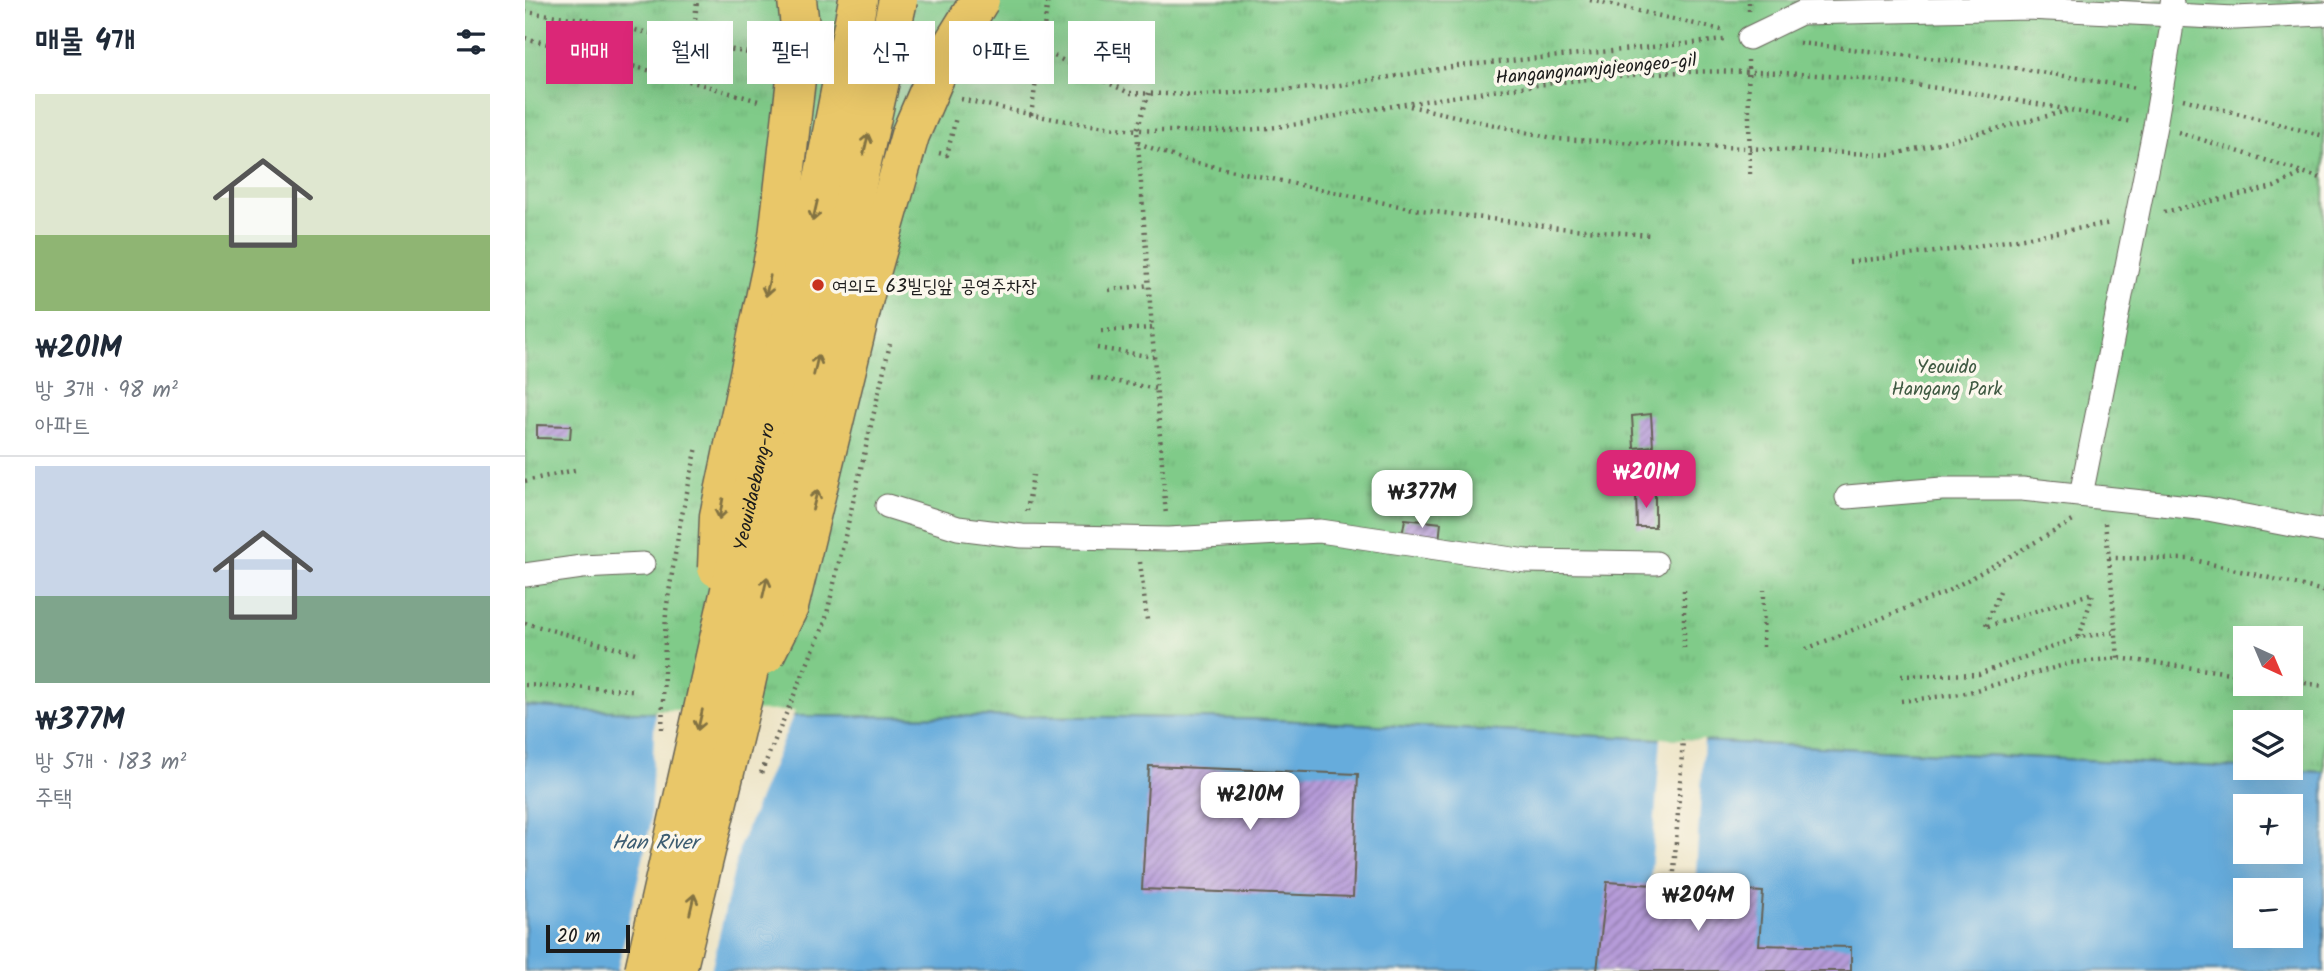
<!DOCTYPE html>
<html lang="ko">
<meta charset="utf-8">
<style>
body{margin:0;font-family:Kalam,"Poor Story",sans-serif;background:#f2f2f3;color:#1f2937;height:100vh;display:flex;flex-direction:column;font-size:26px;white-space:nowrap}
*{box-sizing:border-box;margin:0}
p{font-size:23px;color:#747a83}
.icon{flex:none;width:38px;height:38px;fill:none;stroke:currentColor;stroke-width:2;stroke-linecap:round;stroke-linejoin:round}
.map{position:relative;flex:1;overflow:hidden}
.drawer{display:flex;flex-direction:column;background:#fff;width:525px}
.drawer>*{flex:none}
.top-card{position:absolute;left:21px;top:21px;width:665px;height:63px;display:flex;gap:14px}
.needle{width:46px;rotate:136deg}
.controls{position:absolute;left:1708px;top:626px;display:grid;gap:14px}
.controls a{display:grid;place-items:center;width:70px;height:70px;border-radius:0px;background:#fff;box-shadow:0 7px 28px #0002;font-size:35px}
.scale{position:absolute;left:21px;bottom:18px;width:84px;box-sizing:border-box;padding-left:7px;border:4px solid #1c1c1c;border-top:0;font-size:19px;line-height:24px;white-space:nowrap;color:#1c1c1c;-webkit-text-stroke:5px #fbf7ec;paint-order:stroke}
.price{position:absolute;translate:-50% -60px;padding:0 16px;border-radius:14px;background:#fff;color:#222;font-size:23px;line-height:46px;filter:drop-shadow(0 2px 4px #0008)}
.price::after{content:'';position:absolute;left:50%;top:42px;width:21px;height:16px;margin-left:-10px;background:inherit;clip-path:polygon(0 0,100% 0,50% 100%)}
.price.current{background:#db2777;color:#fff}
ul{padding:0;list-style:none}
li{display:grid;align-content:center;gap:14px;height:371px;padding:0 35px}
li+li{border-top:2px solid #e0e1e3}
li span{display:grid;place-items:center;height:217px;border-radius:0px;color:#555}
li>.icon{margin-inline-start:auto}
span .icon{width:126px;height:126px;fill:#fffc;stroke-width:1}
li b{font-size:30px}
h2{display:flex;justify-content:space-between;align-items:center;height:84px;padding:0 35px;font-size:30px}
.pill{padding:0 24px;border-radius:0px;background:#fff;box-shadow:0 7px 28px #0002;font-size:24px;line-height:63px}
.pill.current{background:#db2777;color:#fff}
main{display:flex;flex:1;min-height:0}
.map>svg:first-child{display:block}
</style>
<main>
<section class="drawer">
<h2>매물 4개<svg class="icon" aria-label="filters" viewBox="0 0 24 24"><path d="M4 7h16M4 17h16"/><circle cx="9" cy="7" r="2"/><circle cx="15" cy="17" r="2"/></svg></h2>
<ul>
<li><span style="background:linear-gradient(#dfe7d0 65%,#8fb573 0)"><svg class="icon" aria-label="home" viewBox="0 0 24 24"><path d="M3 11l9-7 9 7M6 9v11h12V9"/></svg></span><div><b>₩201M</b><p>방 3개 · 98 m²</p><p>아파트</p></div></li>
<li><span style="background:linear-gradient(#c9d6e8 60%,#7fa58c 0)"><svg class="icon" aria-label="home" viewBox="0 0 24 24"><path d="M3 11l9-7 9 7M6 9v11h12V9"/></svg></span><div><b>₩377M</b><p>방 5개 · 183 m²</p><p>주택</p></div></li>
</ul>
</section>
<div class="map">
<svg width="1799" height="971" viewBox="0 0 1799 971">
<defs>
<pattern id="grass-tufts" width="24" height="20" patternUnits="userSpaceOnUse" patternTransform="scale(1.75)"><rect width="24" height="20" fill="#80cb89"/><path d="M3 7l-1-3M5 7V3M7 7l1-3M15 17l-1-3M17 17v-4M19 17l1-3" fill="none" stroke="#6eae76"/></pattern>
<pattern id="building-hatch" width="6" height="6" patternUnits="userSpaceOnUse" patternTransform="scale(1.75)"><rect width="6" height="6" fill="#b69bd9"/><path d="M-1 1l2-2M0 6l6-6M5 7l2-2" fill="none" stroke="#937eaf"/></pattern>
</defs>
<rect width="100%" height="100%" fill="#fbf7ec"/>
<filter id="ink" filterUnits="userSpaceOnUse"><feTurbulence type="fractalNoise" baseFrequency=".0143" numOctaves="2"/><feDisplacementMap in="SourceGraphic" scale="14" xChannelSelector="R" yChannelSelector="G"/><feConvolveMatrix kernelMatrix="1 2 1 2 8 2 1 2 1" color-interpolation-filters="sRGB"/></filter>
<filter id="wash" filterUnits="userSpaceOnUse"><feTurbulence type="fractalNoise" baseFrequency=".00686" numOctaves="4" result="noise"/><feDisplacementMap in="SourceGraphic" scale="28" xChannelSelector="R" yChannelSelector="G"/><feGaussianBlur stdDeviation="1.57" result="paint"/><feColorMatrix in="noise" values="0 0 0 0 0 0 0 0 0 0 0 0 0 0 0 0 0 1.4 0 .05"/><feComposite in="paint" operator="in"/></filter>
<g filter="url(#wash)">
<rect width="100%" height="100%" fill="#ece3c4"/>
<path fill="url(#grass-tufts)" stroke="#4e7452" stroke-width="2" fill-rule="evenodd" d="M0,0H1799V772L751,720C501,711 250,724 0,706ZM1720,639H1766V684H1720ZM1720,723H1766V768H1720Z"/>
<path fill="#66acdc" stroke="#41647c" stroke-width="2" fill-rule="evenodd" d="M0,706C250,724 501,711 751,720L1799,772V971H0ZM1720,807H1766V852H1720ZM1720,891H1766V936H1720Z"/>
<g fill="#ece3c4">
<path d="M130,710L270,711L215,845L186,971H92L125,827Z"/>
<path d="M1136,738L1179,740L1170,888L1125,885Z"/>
</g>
<g id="blocks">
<g fill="url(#building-hatch)">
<path d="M1126,414L1128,446L1109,448L1107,416Z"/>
<path d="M12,425L46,426L45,439L12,438Z"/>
<path d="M1130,493V527H1112L1111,494Z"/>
<path d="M880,519L916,523L914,541L877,536Z"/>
<path d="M624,766L833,774L828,897L617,889Z"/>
<path d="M1082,882L1238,892L1234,945L1326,947V971H1072Z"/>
</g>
</g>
</g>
<g filter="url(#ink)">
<use href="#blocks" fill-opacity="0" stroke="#656257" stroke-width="2"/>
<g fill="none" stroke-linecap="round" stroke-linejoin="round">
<g stroke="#656257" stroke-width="25">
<g id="pedestrian">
<path d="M1224,38L1276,13L1503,8L1710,18L1799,14"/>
<path d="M1556,495L1630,126L1646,31L1647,3"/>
<path d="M1322,497L1417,489H1497L1683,509L1799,531"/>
<path d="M362,506L433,528L497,536L643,539L795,531L1001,561L1131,563"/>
<path d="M0,575L57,567L118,564"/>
</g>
</g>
<g stroke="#656257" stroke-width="4.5" stroke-dasharray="2 5" stroke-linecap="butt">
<path d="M1065,0L1201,31"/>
<path d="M1224,11V0"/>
<path d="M0,12L56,19L243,57"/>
<path d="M0,38L157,79L168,41L172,0"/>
<path d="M1274,43L1491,68L1612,88"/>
<path d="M517,50L604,93L676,95L803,87L933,66L1199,40"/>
<path d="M1223,60L1225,176"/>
<path d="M157,79L237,102"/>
<path d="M624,93L612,130L641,516"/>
<path d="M436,99C506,115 576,131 647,131C686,132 727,131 766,125C791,122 816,114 842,110C933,96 1025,81 1118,74C1282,63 1446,90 1607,122"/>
<path d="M1658,99L1799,136"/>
<path d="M885,106L1032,139L1366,155L1542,111"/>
<path d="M506,115L523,0"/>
<path d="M1653,132L1799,179"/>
<path d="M613,143L658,160L888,209L1035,228L1125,235"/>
<path d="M414,153L422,155L431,117"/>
<path d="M1639,212L1749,187L1778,173"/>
<path d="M1324,262L1434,249L1586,223"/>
<path d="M584,290L624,285"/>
<path d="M576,331L627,328"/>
<path d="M572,348L629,357"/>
<path d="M566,377L632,389"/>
<path d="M0,481L50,470"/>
<path d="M502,511L508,475"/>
<path d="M1580,523L1584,558L1665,559L1799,591"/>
<path d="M1584,558L1593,658"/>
<path d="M615,562L622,620"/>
<path d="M1159,590V648"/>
<path d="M1475,591L1460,627L1568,593"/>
<path d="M0,623L114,654"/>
<path d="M1554,637L1568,594"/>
<path d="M1238,647L1239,590"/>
<path d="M1281,649L1421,592L1548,521"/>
<path d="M1376,676L1454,674L1554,637L1591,632"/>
<path d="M1766,681L1799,686"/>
<path d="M0,685L107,690"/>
<path d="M1376,701L1437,694L1546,663L1593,658L1720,675"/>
<path d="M1148,886L1158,739"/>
</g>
<use href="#pedestrian" stroke="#fff" stroke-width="23"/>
<g stroke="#656257" stroke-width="41" stroke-linecap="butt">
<g id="primary-bridge">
<path d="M192,568L194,516L253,237L276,35L272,0"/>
<path d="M240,655L264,607L340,294L385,135L417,61L455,0"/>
<path id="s1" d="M119,971L299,174L333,0"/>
<path d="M152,971L217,701L373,0"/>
</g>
</g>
<g stroke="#656257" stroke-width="4.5" stroke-dasharray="2 5" stroke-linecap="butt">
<path d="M137,729L141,611L155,524L172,447"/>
<path d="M236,773L300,622L365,344"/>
</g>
<use href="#primary-bridge" stroke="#e9c769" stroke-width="38"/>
</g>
<defs><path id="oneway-shaft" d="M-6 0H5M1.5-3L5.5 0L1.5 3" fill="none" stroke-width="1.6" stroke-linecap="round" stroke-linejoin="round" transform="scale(1.75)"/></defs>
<g stroke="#827242">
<use href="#oneway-shaft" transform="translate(341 144) rotate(-77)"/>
<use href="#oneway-shaft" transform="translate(290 211) rotate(103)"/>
<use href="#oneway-shaft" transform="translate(243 286) rotate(102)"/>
<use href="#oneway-shaft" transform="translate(291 365) rotate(-77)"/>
<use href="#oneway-shaft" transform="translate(290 500) rotate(-76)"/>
<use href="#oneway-shaft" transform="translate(196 509) rotate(100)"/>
<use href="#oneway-shaft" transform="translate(240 587) rotate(-77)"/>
<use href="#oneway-shaft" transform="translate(175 720) rotate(103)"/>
<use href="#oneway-shaft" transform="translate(167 904) rotate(-77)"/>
</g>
</g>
<circle fill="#c8321e" stroke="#fbf7ec" stroke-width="2.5" cx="293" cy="285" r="7"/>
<g text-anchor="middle" stroke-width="7" stroke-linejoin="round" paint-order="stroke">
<g font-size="19" fill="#1c1c1c" stroke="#fbf7ec">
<text transform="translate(1071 68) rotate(-5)" y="7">Hangangnamjajeongeo-gil</text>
<text dy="7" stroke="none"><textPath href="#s1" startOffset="497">Yeouidaebang-ro</textPath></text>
</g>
<g font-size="19" fill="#1c1c1c" stroke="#fbf7ec" text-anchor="start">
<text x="307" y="292">여의도 63빌딩앞 공영주차장</text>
</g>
<g font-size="19" fill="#3f5942" stroke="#fbf7ec">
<text x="1422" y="373">Yeouido<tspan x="1422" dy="22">Hangang Park</tspan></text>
</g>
<g font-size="21" font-style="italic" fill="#3d5d72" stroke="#fbf7ec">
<text x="130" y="849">Han River</text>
</g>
</g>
</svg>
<div class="controls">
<a><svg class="needle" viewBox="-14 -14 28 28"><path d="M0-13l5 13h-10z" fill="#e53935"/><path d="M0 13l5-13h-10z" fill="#747a83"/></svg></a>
<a><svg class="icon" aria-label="layers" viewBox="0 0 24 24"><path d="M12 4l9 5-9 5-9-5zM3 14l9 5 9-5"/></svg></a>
<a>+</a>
<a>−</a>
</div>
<div class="scale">20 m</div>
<b class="price current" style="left:1121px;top:510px">₩201M</b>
<b class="price" style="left:897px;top:530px">₩377M</b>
<b class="price" style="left:725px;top:832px">₩210M</b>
<b class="price" style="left:1173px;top:933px">₩204M</b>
<div class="top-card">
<a class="pill current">매매</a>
<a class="pill">월세</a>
<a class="pill">필터</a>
<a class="pill">신규</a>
<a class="pill">아파트</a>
<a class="pill">주택</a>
</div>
</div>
</main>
